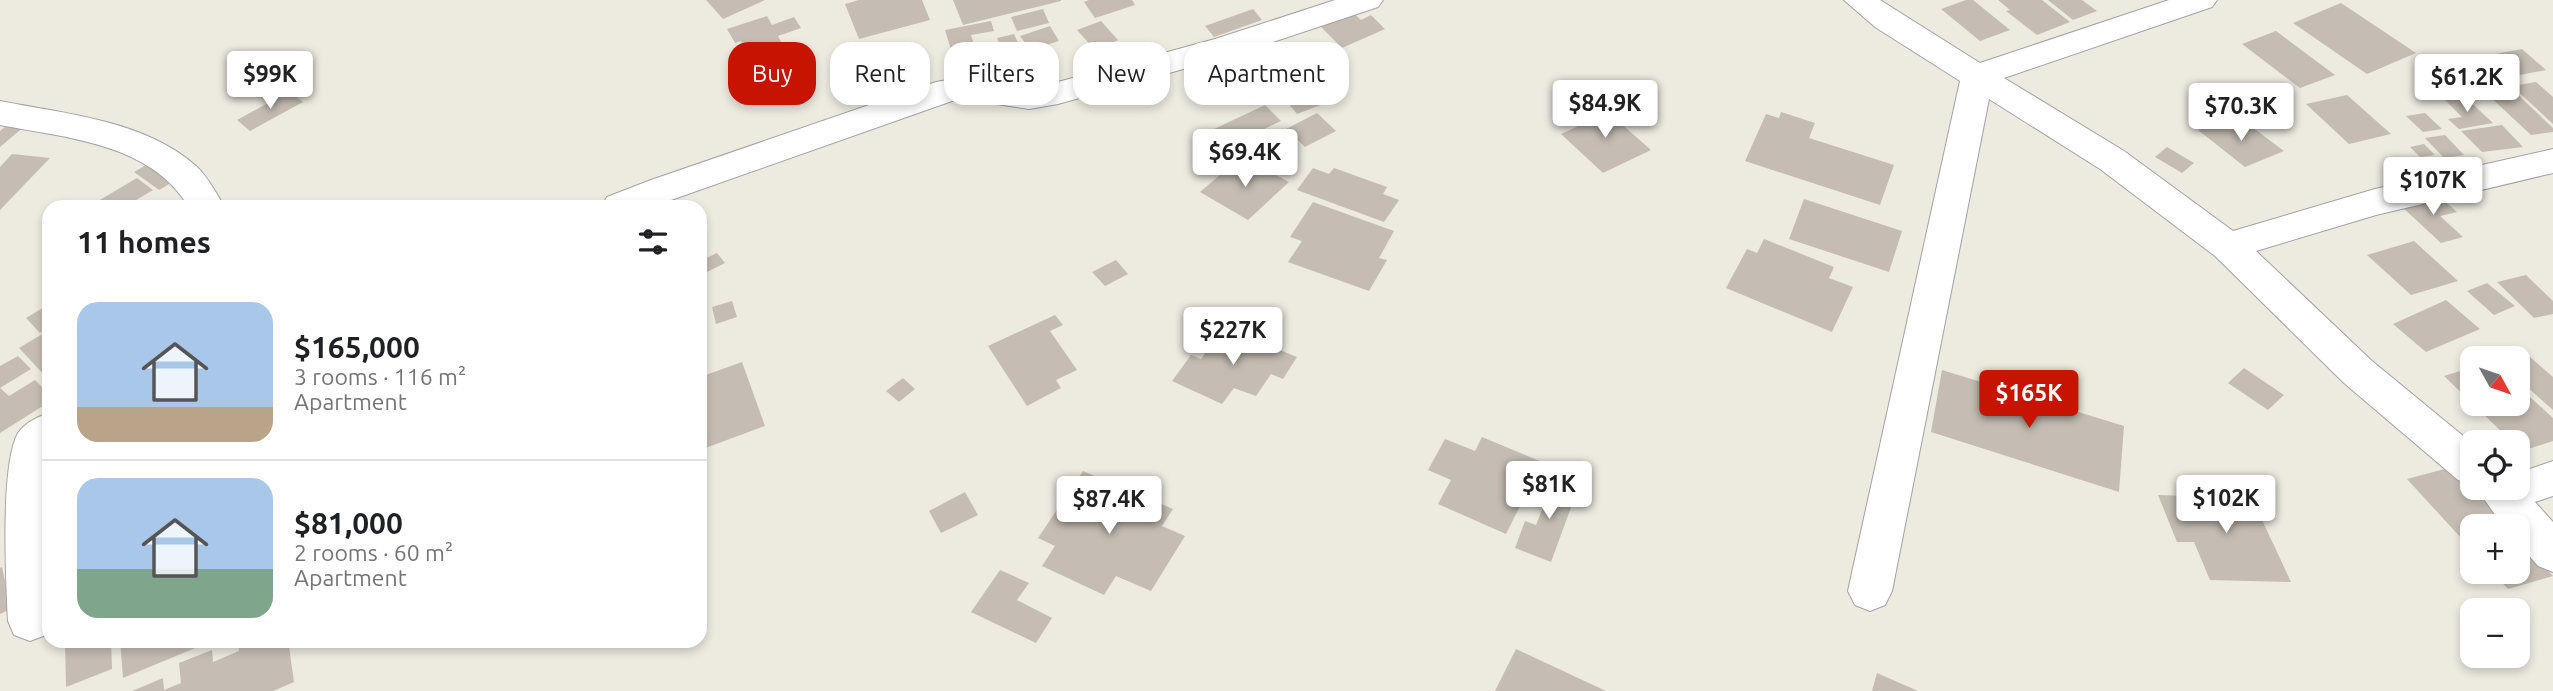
<!DOCTYPE html>
<meta charset="utf-8">
<style>
body{margin:0;font-family:Ubuntu,sans-serif;background:#f2f2f2;color:#202124;height:100vh;display:flex;flex-direction:column;font-size:26px;white-space:nowrap}
*{box-sizing:border-box;margin:0}
p{font-size:23px;color:#757577}
.icon{flex:none;width:38px;height:38px;fill:none;stroke:currentColor;stroke-width:2;stroke-linecap:round;stroke-linejoin:round}
.map{position:relative;flex:1;overflow:hidden}
.details{position:absolute;left:42px;top:200px;width:665px;height:448px;display:flex;flex-direction:column;background:#fff;border-radius:21px;box-shadow:0 4px 10px #0003}
.details>*{flex:none}
.banner{position:absolute;left:728px;top:42px;width:665px;height:63px;display:flex;gap:14px}
.needle{width:46px;rotate:130deg}
.buttons{position:absolute;left:2460px;top:346px;display:grid;gap:14px}
.buttons a{display:grid;place-items:center;width:70px;height:70px;border-radius:14px;background:#fff;box-shadow:0 4px 10px #0003;font-size:35px}
.price{position:absolute;translate:-50% -60px;padding:0 16px;border-radius:7px;background:#fff;color:#222;font-size:23px;line-height:46px;filter:drop-shadow(0 2px 4px #0008)}
.price::after{content:'';position:absolute;left:50%;top:42px;width:21px;height:16px;margin-left:-10px;background:inherit;clip-path:polygon(0 0,100% 0,50% 100%)}
.price.on{background:#c71400;color:#fff}
ul{padding:0;list-style:none}
li{display:flex;align-items:center;gap:21px;height:175px;padding:0 35px}
li+li{border-top:2px solid #e0e0e0}
li span{display:grid;place-items:center;flex:none;width:196px;height:140px;border-radius:21px;color:#555}
li>.icon{margin-inline-start:auto}
span .icon{width:84px;height:84px;fill:#fffc;stroke-width:1}
li b{font-size:30px}
h2{display:flex;justify-content:space-between;align-items:center;height:84px;padding:0 35px;font-size:30px}
.pill{padding:0 24px;border-radius:21px;background:#fff;box-shadow:0 4px 10px #0003;font-size:24px;line-height:63px}
.pill.on{background:#c71400;color:#fff}
.map>svg:first-child{display:block}
</style>
<div class="map">
<svg width="2553" height="691" viewBox="0 0 2553 691">
<rect width="100%" height="100%" fill="#edeae0"/>
<g fill="#c5bdb3">
<path d="M706,0H765L723,19Z"/>
<path d="M859,0H922L930,20L859,39L845,4Z"/>
<path d="M953,0H1061V1L963,25Z"/>
<path d="M1089,0H1132L1135,5L1095,18L1084,2Z"/>
<path d="M1966,0H1973L2010,30L1980,41L1941,9Z"/>
<path d="M1998,0H2042L2070,22L2037,35L2006,11L2010,10Z"/>
<path d="M2048,0H2082L2097,11L2073,20Z"/>
<path d="M2341,3L2416,53L2367,74L2293,23Z"/>
<path d="M1043,9L1049,23L1017,31L1011,17Z"/>
<path d="M1253,9L1262,20L1214,37L1205,26Z"/>
<path d="M1351,11L1361,20L1371,15L1385,29L1342,48L1319,25Z"/>
<path d="M767,16L772,25L794,17L801,28L778,36L787,53L754,64L741,41L735,43L727,29Z"/>
<path d="M991,21L994,31L971,35L975,48L952,53L945,30Z"/>
<path d="M1101,21L1118,40L1095,50L1077,30Z"/>
<path d="M1050,26L1059,41L1030,50L1020,36Z"/>
<path d="M2276,31L2335,75L2300,88L2242,44Z"/>
<path d="M1014,34L1025,58L1008,63L997,38Z"/>
<path d="M885,47L893,57L879,62L872,53Z"/>
<path d="M1310,47L1327,67L1317,72L1339,98L1297,114L1279,92L1270,96L1248,70Z"/>
<path d="M2522,49L2546,70L2509,77L2485,56Z"/>
<path d="M2478,59L2502,83L2482,85L2459,61Z"/>
<path d="M2536,82L2553,97V124L2512,86Z"/>
<path d="M2512,89L2553,128V132L2531,135L2486,93Z"/>
<path d="M290,91L303,102L250,131L237,120Z"/>
<path d="M2347,95L2391,134L2349,144L2306,104Z"/>
<path d="M2465,97L2493,123L2459,129L2448,119L2462,117L2445,100Z"/>
<path d="M1265,105L1281,121L1228,146L1212,130Z"/>
<path d="M1601,106L1651,150L1603,173L1561,134L1581,125L1574,118Z"/>
<path d="M24,111L39,114L0,147V131Z"/>
<path d="M1781,112L1815,123L1809,138L1894,165L1880,205L1745,161L1766,114L1779,118Z"/>
<path d="M1317,113L1336,131L1305,147L1286,129Z"/>
<path d="M2425,113L2442,129L2423,132L2406,116Z"/>
<path d="M2224,120L2240,132L2252,127L2284,151L2245,167L2198,130Z"/>
<path d="M2502,125L2523,147L2482,152L2461,131Z"/>
<path d="M2445,135L2464,155L2444,158L2425,138Z"/>
<path d="M2424,144L2435,155L2420,157L2410,147Z"/>
<path d="M2167,147L2194,163L2182,173L2155,157Z"/>
<path d="M12,154L50,158L0,210V167Z"/>
<path d="M155,160L179,178L159,190L134,172Z"/>
<path d="M1250,161L1289,182L1248,220L1200,192L1227,169L1236,174Z"/>
<path d="M1313,168L1329,174L1334,168L1387,187L1383,194L1399,200L1384,222L1297,190Z"/>
<path d="M137,178L153,190L126,206L93,204Z"/>
<path d="M2438,195L2457,212L2440,216L2463,237L2441,243L2400,205Z"/>
<path d="M1804,199L1902,231L1889,272L1789,239Z"/>
<path d="M1313,202L1394,231L1379,258L1387,260L1369,291L1288,262L1302,241L1290,237Z"/>
<path d="M1764,239L1834,267L1829,278L1853,287L1832,332L1726,288L1747,249L1757,253Z"/>
<path d="M2414,241L2458,281L2411,295L2367,255Z"/>
<path d="M717,253L725,263L705,273L700,261Z"/>
<path d="M1116,260L1128,274L1105,286L1092,272Z"/>
<path d="M2526,275L2553,301V314L2534,318L2497,282Z"/>
<path d="M2487,283L2515,306L2494,315L2467,291Z"/>
<path d="M2446,300L2480,329L2426,352L2393,324Z"/>
<path d="M732,301L737,317L716,324L712,307Z"/>
<path d="M46,306L49,310V328L40,333L26,318Z"/>
<path d="M1055,315L1063,325L1050,331L1077,370L1056,380L1061,388L1027,406L988,346Z"/>
<path d="M1224,327L1297,357L1283,379L1271,374L1256,396L1234,388L1222,404L1172,381L1191,355L1201,359Z"/>
<path d="M49,330V380L19,348Z"/>
<path d="M18,356L31,369L0,388L9,396L35,380L49,394V402L0,433V366Z"/>
<path d="M2530,357L2553,377V410L2518,379V361Z"/>
<path d="M742,362L765,426L700,450V377Z"/>
<path d="M2473,367V404L2444,376Z"/>
<path d="M2244,368L2284,395L2268,410L2228,383Z"/>
<path d="M1942,370L2124,426L2119,492L1931,432Z"/>
<path d="M903,378L915,389L899,402L886,391Z"/>
<path d="M2518,386L2553,418V441L2522,451L2518,443H2513L2473,404H2518Z"/>
<path d="M1482,437L1542,462L1506,534L1438,504L1451,480L1428,470L1445,439L1475,451Z"/>
<path d="M2452,467L2509,527H2473V551L2407,479Z"/>
<path d="M1083,471L1173,509L1162,526L1185,536L1151,591L1116,576L1104,595L1042,566L1055,546L1038,538Z"/>
<path d="M1556,475L1580,483L1551,562L1515,548L1525,521L1536,525Z"/>
<path d="M2193,491L2249,492L2291,582L2210,580L2194,542H2177L2158,495L2196,496Z"/>
<path d="M965,492L978,515L941,533L929,511Z"/>
<path d="M2518,537L2553,576L2508,589L2492,572H2518Z"/>
<path d="M2,567L11,609L0,614V568Z"/>
<path d="M1000,570L1029,583L1017,600L1052,618L1036,643L971,612Z"/>
<path d="M65,640H111L112,669L66,687Z"/>
<path d="M120,640H212V641L123,678Z"/>
<path d="M246,640H288L294,682L273,691H132L163,678L164,690L181,683L179,663L212,650L213,662L239,651L238,644Z"/>
<path d="M1516,649L1606,691H1495Z"/>
<path d="M1877,673L1918,691H1872Z"/>
</g>
<g fill="none" stroke-linecap="round" stroke-linejoin="round">
<g stroke="#a2a2a2" stroke-width="2">
<g id="minor">
<path d="M1335,0H1383L1378,7L1237,54L1058,104L1029,109L964,99L952,101L654,206H602L607,197L651,180L936,82L964,77L1029,87L1058,82L1215,39Z"/>
<path d="M1844,0H1880L1980,63L2169,0H2217L2212,7L2004,78L2124,151L2233,231L2375,189L2553,149V173L2376,215L2256,251L2372,361L2473,444V485L2458,480L2344,383L2215,256L2100,169L1989,99L1892,591L1885,605L1870,611L1855,605L1848,591L1960,81L1875,27Z"/>
<path d="M0,101C66,114 144,120 196,166C208,177 216,193 224,206H188C150,143 66,138 0,125Z"/>
<path d="M49,413V469L45,498L49,628L46,635L30,641L14,635L8,621C6,580 0,465 18,433C25,423 37,417 49,413Z"/>
<path d="M2553,461V496L2535,502L2553,522V572L2538,566L2518,543V527H2504L2476,488H2518V473Z"/>
</g>
</g>
<use href="#minor" fill="#fff" fill-rule="evenodd"/>
</g>
</svg>
<div class="buttons">
<a><svg class="needle" viewBox="-14 -14 28 28"><path d="M0-13l5 13h-10z" fill="#e53935"/><path d="M0 13l5-13h-10z" fill="#757577"/></svg></a>
<a><svg class="icon" aria-label="locate" viewBox="0 0 24 24"><circle cx="12" cy="12" r="6"/><path d="M12 2v4M12 18v4M2 12h4M18 12h4"/></svg></a>
<a>+</a>
<a>−</a>
</div>
<b class="price" style="left:270px;top:111px">$99K</b>
<b class="price" style="left:2467px;top:114px">$61.2K</b>
<b class="price" style="left:1605px;top:140px">$84.9K</b>
<b class="price" style="left:2241px;top:143px">$70.3K</b>
<b class="price" style="left:1245px;top:189px">$69.4K</b>
<b class="price" style="left:2433px;top:217px">$107K</b>
<b class="price" style="left:1233px;top:367px">$227K</b>
<b class="price on" style="left:2029px;top:430px">$165K</b>
<b class="price" style="left:1549px;top:521px">$81K</b>
<b class="price" style="left:2226px;top:535px">$102K</b>
<b class="price" style="left:1109px;top:536px">$87.4K</b>
<div class="banner">
<a class="pill on">Buy</a>
<a class="pill">Rent</a>
<a class="pill">Filters</a>
<a class="pill">New</a>
<a class="pill">Apartment</a>
</div>
<section class="details">
<h2>11 homes<svg class="icon" aria-label="filters" viewBox="0 0 24 24"><path d="M4 7h16M4 17h16"/><circle cx="9" cy="7" r="2"/><circle cx="15" cy="17" r="2"/></svg></h2>
<ul>
<li><span style="background:linear-gradient(#a9c7e8 75%,#b9a48a 0)"><svg class="icon" aria-label="home" viewBox="0 0 24 24"><path d="M3 11l9-7 9 7M6 9v11h12V9"/></svg></span><div><b>$165,000</b><p>3 rooms · 116 m²</p><p>Apartment</p></div></li>
<li><span style="background:linear-gradient(#a9c7e8 65%,#7fa58c 0)"><svg class="icon" aria-label="home" viewBox="0 0 24 24"><path d="M3 11l9-7 9 7M6 9v11h12V9"/></svg></span><div><b>$81,000</b><p>2 rooms · 60 m²</p><p>Apartment</p></div></li>
</ul>
</section>
</div>
